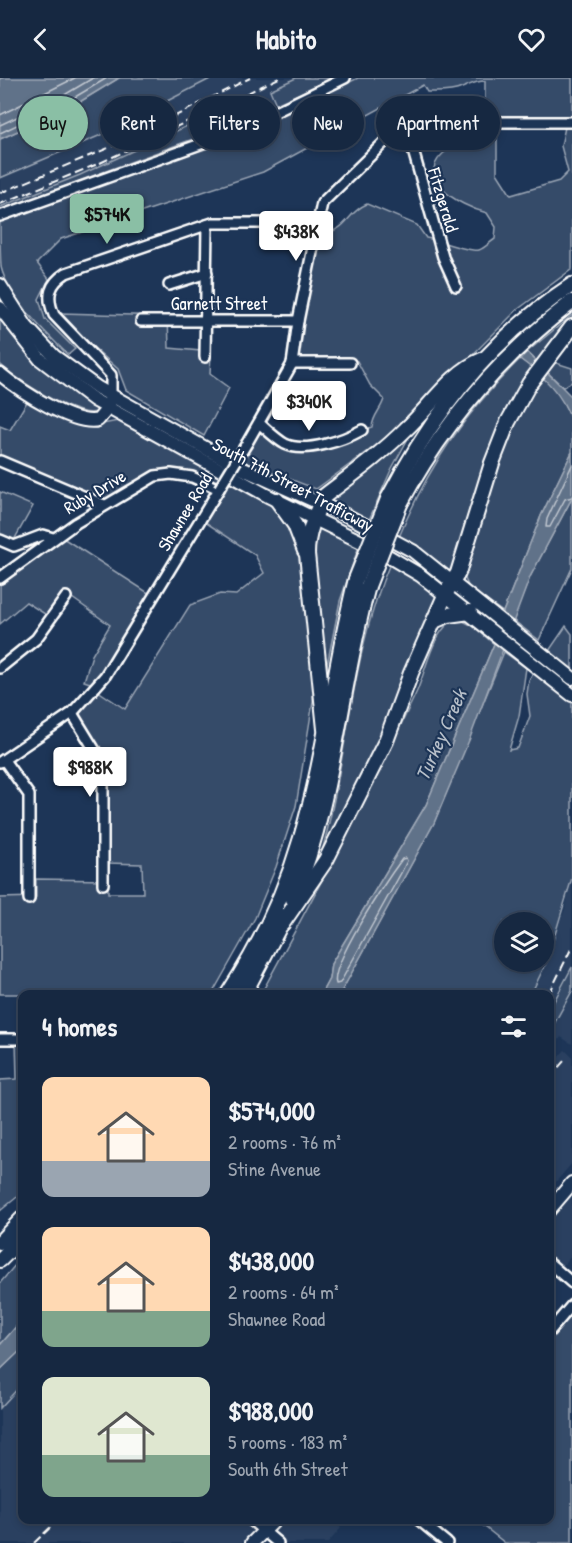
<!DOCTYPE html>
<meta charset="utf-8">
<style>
body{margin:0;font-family:"Patrick Hand",sans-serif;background:#1f3048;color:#f1f3f6;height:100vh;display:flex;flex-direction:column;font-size:22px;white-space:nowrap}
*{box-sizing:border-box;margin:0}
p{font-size:20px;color:#9ea6b1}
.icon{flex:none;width:33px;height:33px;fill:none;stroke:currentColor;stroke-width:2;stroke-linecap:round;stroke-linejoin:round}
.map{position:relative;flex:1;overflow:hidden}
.sheet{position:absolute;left:18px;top:912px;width:536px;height:534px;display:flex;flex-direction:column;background:#162841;border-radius:12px;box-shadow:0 3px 9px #0003,0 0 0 2px #35445a}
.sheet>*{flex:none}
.top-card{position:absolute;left:18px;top:18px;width:537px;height:54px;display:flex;gap:12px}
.tools{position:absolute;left:494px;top:834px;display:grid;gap:12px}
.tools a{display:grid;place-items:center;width:60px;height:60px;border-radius:50%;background:#162841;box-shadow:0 3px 9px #0003,0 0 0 2px #35445a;font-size:30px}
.price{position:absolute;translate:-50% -51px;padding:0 14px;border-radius:6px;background:#fff;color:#222;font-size:20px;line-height:39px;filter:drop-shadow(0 2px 3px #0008)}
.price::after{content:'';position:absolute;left:50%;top:36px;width:18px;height:14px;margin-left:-9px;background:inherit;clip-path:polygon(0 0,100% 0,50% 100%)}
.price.selected{background:#8abfa5;color:#111}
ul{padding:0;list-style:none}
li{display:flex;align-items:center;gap:18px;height:150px;padding:0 24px}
li span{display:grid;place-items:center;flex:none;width:168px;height:120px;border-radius:12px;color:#555}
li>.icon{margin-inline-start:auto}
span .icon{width:72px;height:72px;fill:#fffc;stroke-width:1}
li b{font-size:26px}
h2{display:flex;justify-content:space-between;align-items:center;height:72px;padding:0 24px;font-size:26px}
.pill{padding:0 21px;border-radius:27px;background:#162841;box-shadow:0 3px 9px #0003,0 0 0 2px #35445a;font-size:21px;line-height:54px}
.pill.selected{background:#8abfa5;color:#111}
header{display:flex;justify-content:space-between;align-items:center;height:78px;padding:0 24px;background:#162841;font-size:27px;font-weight:800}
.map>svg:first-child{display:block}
</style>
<header><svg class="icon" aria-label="back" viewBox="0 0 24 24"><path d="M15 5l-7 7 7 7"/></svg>Habito<svg class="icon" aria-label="heart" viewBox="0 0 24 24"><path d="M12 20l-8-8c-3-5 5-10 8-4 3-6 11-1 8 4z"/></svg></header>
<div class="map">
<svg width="572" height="1465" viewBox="0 0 572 1465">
<rect width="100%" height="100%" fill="#1d3557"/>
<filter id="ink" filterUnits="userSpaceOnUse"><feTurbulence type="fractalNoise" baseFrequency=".0167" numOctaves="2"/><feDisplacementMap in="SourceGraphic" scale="12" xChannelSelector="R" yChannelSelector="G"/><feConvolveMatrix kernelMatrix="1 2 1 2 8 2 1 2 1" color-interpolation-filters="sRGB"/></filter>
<g filter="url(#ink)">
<g fill="#2a4161">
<path d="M212,0H296L270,12L276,26L242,43L234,28L80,97L0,129V100L101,57Z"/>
<path d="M572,800V889L549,933V916H531L565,831Z"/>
<path d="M572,913V966L561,959L549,976V955Z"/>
<path d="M565,972L572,979V1085L549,1112V989Z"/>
<path d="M572,1115V1177L560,1191L549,1181V1142Z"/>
<path d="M22,1306V1442H244L253,1450L252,1453L242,1465H0V1330Z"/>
<path d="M287,1442H331L341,1450L328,1465H285L273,1451Z"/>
</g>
<g fill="#364b69" stroke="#9aa5b4" stroke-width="1.5" fill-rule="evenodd">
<path d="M119,0H212L101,57L0,100V61L73,28Z"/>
<path d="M296,0H334L276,26L270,12Z"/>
<path d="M358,0H572V39H485V3C474,3 471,7 462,10C452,15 438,14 427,14L423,7L263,94L61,161L37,185L49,201L39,221L45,241L75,271L68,277C46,255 9,221 1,189C0,175 0,157 0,143L254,50Z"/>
<path d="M233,27L242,43L0,132V129L80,97Z"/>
<path d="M449,46L497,47V95L511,117L559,103L568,94L561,68L565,49H572V191L517,232L400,350L316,411L242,383L262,351L299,372L372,349C373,337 381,332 384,321L370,307L357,283H297L295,281L319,156C350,153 345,135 367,126L417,147L426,160C438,162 471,175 479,172C485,170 490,164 495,161L496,149L487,135C459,128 408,99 449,71Z"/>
<path d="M61,235L168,238L169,270L211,274L210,296L229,310L204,358L126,312L118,291L92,268Z"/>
<path d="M572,237V245L538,284L527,274Z"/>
<path d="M0,241C25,278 60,303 97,329L96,334C76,340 15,301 0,286Z"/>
<path d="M520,281L534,291L452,493L449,494L399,459C429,386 465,336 520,281Z"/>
<path d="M550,283L572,290V304L563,309L544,291Z"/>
<path d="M542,297L559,316L568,334L572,344V374L541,438L503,534L469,510L463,496L513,347Z"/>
<path d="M28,322L87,349L118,343L222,397L217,404C161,383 153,393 104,421L0,378V348L10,352Z"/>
<path d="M409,354L411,355L391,392L368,444L329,424L327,421Z"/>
<path d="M232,401L269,422L298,461L314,596L313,624L296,728L276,789L255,840L212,916H0V820L36,819V801L108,802V815H143L142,786L107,785C108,726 116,690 80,638V633L98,613L125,631L190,527L220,516L236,517L264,495L255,477L205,444Z"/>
<path d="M0,414L33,428L14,462L0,457Z"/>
<path d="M572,420V490L539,562L513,542L530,499Z"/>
<path d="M319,448L359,468L340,523L326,592H323L311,478L315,450Z"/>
<path d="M63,460L150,516L93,606L84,603L92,577L110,547L65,515L48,538L26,524L0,546V491L14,497Z"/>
<path d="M391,483L440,516L389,648L320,780C348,683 350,576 391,483Z"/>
<path d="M457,540L473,548L494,566L426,727L331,886L329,901L321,916H261C315,816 369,716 417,613C427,590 433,550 457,540Z"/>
<path d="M566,548L572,556V800L547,883L531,916H340L434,745L504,574L526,590L519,638L509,672L518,670L530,638L527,616L529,602ZM504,844H543V884H504Z"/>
<path d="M572,889V913L549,955V933Z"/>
<path d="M22,954V1115L0,1133V1002L17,1001L16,964Z"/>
<path d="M22,1179V1242L0,1267V1205Z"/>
<path d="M572,1237V1465H505L476,1442H549V1263Z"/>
<path d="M22,1271V1306L0,1330V1292Z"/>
</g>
<g fill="#617289" stroke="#a0aab8" stroke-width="1.5">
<path d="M0,0H119L73,28L0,61Z"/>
<path d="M527,274L572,319V344C562,315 544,299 520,281Z"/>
<path d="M572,374V420L530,499L470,660L434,745L340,916H321L329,901L331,886L426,727L494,566L503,534L541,438Z"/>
<path d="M22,1242V1271L0,1292V1267Z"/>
</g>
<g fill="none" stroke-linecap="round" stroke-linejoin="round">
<g stroke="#c0c7d0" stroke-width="1.5">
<path d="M0,37L75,0"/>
<path d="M0,47L66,16L93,0"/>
<path d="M0,55L70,22L107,0"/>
<path d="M572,387L547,441L546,449H550L565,421L572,419"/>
<path d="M406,780L407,783L401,795L340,905L336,906C329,888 388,800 402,781Z"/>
</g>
<g stroke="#fff" stroke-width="14">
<g id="minor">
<path d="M405,44L443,179L456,208"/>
<path d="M405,44H572"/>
<path d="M0,138L234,54L345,0"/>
<path d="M169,207L207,195"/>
<path d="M141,243H298"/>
<path d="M205,279L207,147"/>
<path d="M292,285H350"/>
<path d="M111,318V297L54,237C46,218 49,206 66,195L212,145H317"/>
<path d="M259,345C267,352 276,361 285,366C305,376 344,362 362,352"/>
<path d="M247,365L292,286L298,243L322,125L405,44"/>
<path d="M0,383L104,427"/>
<path d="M0,462L14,468L43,457L53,460"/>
<path d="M0,500L76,445L155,398L171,396L192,399L219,411L105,598L72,635L0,684"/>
<path d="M0,590L36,561L66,519"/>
<path d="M72,635L99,679L103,701V806"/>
<path d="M4,682L29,717V821"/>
<path d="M0,961H22"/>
<path d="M549,1185L572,1205"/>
<path d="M549,1254L572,1227"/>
<path d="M251,1442L278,1465"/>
<path d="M419,1442L447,1465"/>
</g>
</g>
<g stroke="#fff" stroke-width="16">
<g id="major">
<path d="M0,207L26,248L54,278L98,310L241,390L348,438L413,473L572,600"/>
<path d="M0,230L40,281L94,322L268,418L376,471L420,497L572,617"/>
<path d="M0,296C18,311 75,349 98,342L108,330L110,322"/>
<path d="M549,1132L572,1105"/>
<path d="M252,1465L275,1442"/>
</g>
</g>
<g stroke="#fff" stroke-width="18">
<g id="highway">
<path d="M388,421C432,336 491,260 572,207"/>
<path d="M277,422L295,447L305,473"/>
<path d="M400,426C443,345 499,280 572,224"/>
<path d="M434,543L448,537L470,534"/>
<path d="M325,651L307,476C307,456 315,437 323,419C352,397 381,376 406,351C430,329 452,294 482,282"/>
<path d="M293,821C335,721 339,612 368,508"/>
<path d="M282,846L326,782L386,663L411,595L446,515L458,495L492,385L508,344L529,306L572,249"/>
<path d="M228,916C259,869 285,815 301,760C326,675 334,587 356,501"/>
<path d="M244,916L285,838"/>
<path d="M0,1164L22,1141"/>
<path d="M0,1182L22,1160"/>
</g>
</g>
<use href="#minor" stroke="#1d3557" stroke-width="9"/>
<use href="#major" stroke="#1d3557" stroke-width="12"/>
<use href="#highway" stroke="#1d3557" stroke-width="14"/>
<g stroke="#fff" stroke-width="2" stroke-dasharray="9 4.5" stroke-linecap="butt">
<path d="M0,115L130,61L250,0"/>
<path d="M0,126L100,85L279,0"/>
<path d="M549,916L572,869"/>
<path d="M549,1000L565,982"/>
<path d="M34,1465L58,1442"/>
</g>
<g stroke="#fff" stroke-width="14" stroke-linecap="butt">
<path id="minor-bridge" d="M219,411L247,365"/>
</g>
<g stroke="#fff" stroke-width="18" stroke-linecap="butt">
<g id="highway-bridge">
<path d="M356,501L388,421"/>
<path d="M368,508L400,426"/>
</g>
</g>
<use href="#minor-bridge" stroke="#1d3557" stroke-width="9"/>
<use href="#highway-bridge" stroke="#1d3557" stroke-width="14"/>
</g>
</g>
<g text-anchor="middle" stroke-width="4.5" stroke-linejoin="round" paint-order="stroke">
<g font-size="18" fill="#fff" stroke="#1d3557">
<text transform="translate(443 122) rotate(73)" y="6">Fitzgerald</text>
<text x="219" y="232">Garnett Street</text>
<text transform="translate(293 407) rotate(28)" y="6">South 7th Street Trafficway</text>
<text transform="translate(95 414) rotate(-31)" y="6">Ruby Drive</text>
<text transform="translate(185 434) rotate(-59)" y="6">Shawnee Road</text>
</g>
<g font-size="20" font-style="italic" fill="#b8c0ca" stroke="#1d3557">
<text transform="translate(441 657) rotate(-66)" y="7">Turkey Creek</text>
</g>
</g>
</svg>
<div class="tools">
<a><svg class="icon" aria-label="layers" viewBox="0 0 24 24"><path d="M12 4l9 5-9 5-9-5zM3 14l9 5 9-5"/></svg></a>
</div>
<b class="price selected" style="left:107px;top:167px">$574K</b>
<b class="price" style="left:296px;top:184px">$438K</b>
<b class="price" style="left:309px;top:354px">$340K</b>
<b class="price" style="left:90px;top:720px">$988K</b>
<div class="top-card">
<a class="pill selected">Buy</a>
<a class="pill">Rent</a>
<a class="pill">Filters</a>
<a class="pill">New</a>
<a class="pill">Apartment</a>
</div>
<section class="sheet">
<h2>4 homes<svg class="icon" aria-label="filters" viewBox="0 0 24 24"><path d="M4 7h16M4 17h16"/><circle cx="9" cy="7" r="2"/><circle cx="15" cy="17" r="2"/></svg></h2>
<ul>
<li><span style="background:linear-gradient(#ffd9b3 70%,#9aa5b1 0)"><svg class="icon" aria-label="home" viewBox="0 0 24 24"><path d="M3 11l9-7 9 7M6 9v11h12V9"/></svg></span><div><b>$574,000</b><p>2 rooms · 76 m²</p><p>Stine Avenue</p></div></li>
<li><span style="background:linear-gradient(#ffd9b3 70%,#7fa58c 0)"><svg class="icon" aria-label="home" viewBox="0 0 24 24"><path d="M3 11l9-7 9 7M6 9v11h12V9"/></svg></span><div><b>$438,000</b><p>2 rooms · 64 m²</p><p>Shawnee Road</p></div></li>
<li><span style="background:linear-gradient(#dfe7d0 65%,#7fa58c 0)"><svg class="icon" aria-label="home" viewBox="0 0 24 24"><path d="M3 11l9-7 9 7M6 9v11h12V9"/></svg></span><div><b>$988,000</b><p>5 rooms · 183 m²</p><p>South 6th Street</p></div></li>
</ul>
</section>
</div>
